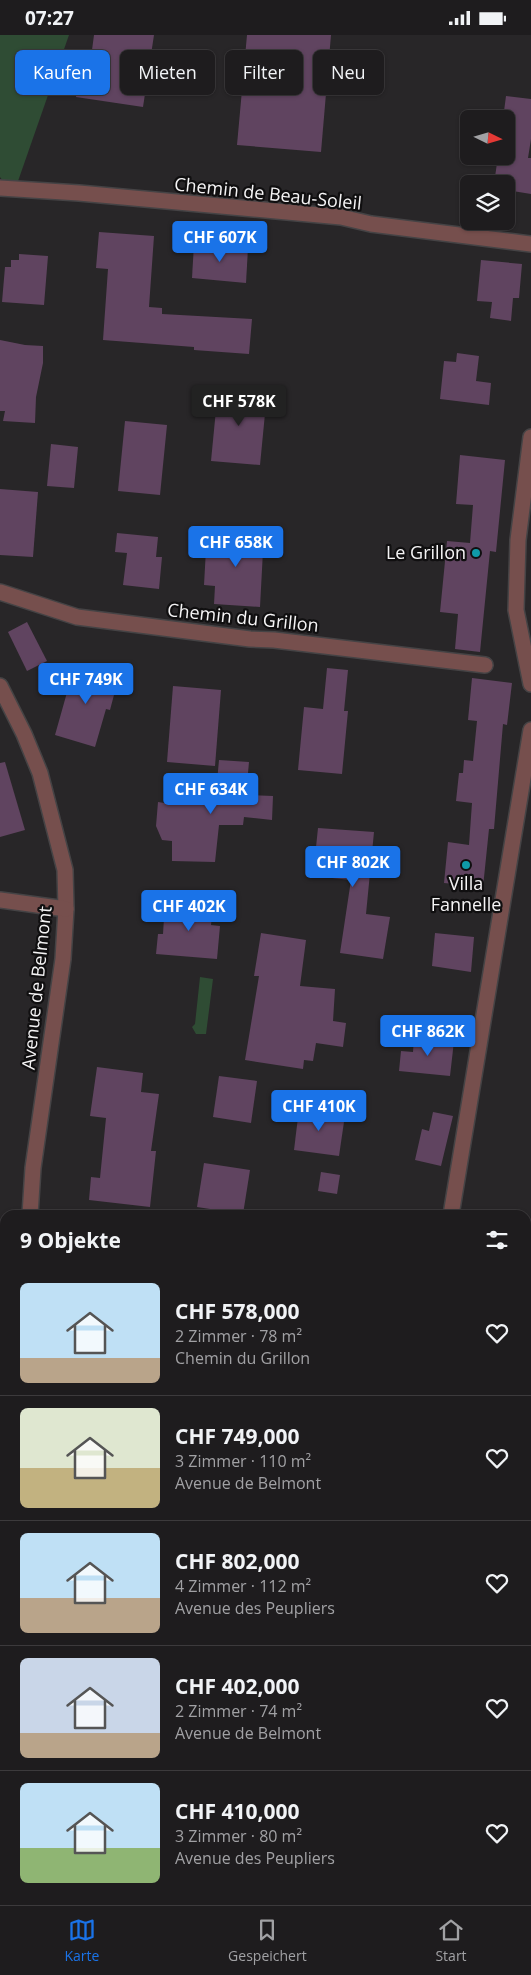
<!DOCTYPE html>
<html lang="de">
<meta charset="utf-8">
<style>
body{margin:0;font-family:"Open Sans",sans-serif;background:#262527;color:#f1f3f6;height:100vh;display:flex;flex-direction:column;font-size:19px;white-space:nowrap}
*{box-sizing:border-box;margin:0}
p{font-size:16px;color:#a1a1a4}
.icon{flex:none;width:28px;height:28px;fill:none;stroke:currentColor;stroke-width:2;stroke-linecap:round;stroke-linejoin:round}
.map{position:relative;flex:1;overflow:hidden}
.drawer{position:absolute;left:0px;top:1175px;width:531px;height:695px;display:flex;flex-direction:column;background:#1e1c1e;border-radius:15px 15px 0 0;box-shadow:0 1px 4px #0004,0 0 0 1px #3c3a3c}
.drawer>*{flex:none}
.guide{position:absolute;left:15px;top:15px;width:501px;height:45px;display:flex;gap:10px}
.needle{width:32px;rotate:95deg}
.buttons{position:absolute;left:460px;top:75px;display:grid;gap:10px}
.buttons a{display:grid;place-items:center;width:55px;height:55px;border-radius:8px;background:#1e1c1e;box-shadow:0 1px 4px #0004,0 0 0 1px #3c3a3c;font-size:25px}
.price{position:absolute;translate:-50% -42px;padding:0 11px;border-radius:5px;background:#1a73e8;color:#fff;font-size:16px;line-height:32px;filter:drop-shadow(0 1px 2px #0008)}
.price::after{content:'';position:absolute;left:50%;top:30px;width:15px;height:11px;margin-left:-8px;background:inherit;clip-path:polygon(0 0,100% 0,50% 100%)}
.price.on{background:#222;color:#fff}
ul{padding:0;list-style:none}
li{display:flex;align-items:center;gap:15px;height:125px;padding:0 20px}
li+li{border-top:1px solid #3c3a3c}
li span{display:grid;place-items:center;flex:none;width:140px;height:100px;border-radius:8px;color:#555}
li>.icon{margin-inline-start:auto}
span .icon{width:60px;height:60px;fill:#fffc;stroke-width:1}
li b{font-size:21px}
h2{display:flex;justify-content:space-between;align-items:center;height:60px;padding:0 20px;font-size:21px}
.tag{padding:0 18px;border-radius:8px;background:#1e1c1e;box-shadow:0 1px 4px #0004,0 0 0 1px #3c3a3c;font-size:18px;line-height:45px}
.tag.on{background:#1a73e8;color:#fff}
.status{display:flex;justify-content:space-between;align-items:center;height:35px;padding:0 25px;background:#1e1c1e;direction:ltr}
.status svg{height:14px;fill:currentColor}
.menu{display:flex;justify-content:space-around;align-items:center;height:70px;border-top:1px solid #3c3a3c;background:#1e1c1e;font-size:14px;color:#a1a1a4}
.menu a{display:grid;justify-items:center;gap:2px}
.menu .on{color:#1a73e8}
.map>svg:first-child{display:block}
</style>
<div class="status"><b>07:27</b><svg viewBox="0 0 49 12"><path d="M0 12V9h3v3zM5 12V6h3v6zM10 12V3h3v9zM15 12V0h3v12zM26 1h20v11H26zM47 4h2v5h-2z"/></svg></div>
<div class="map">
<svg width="531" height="1870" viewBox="0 0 531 1870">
<rect width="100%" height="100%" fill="#282628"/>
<g fill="#2f4c34">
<path d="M0,0H69L17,149H5L0,142Z"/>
<path d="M200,942L213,944L206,999H196L192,992L195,989Z"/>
<path d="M531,1592V1780L526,1784V1598Z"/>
<path d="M5,1756V1865H458V1870H0V1757Z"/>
</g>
<g fill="#604460">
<path d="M94,0H154L143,72L76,62L84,14L92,15Z"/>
<path d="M247,0H331L321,117L237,110Z"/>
<path d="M506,61L531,64V104L528,123H531V159L506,155V149H494L498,121H506V84H503Z"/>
<path d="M99,197L154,201L149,272L162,273V279L252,284L249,319L194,315V312L103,305L108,234L96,233Z"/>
<path d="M194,209L248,213L246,248L192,243Z"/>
<path d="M19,219L48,221L44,270L2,267L5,232H11V225H19Z"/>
<path d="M481,225L522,229L519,263H513L511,286L490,283L492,267L477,266Z"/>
<path d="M0,305L25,310L43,311V328L36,362L35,388L3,386L5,376H0Z"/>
<path d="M457,318L479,321L476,346L491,348L489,370L440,364L444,326L456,327Z"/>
<path d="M218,354L267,358L260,430L211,426Z"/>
<path d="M125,386L167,390L160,460L118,456Z"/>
<path d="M51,409L78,412L74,453L47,451Z"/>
<path d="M460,420L505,425L496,517L490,516L480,617L455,614L458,579L440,577L447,506L470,508L473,470L456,469Z"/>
<path d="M0,454L38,457L33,522L0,520Z"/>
<path d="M220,494L264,497L260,572L214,569L215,551L204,550L206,514L219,515Z"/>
<path d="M117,498L158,502L156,522H162L159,554L123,550L127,518L115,517Z"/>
<path d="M27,587L47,626L27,636L8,597Z"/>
<path d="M75,629L119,641L110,675L106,674L95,712L55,700Z"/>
<path d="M327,633L348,635L344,676H348L342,739L298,735L304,672L323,674Z"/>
<path d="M472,643L512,648L507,690L503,689L494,794H489L483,852L444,848L448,807L469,810L472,768L456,766L459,738H463L464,725L473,726L477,686L468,685Z"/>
<path d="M173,651L221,655L215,731L167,727Z"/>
<path d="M219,725L249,727L246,760L273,761L272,785L244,782L243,790H219L215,827L172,826V806L162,805L156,791L158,767L177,770L178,763L215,769Z"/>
<path d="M5,727L25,795L0,802V728Z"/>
<path d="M318,793L374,797L366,879L390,882L383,924L340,918L351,845L313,841Z"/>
<path d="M165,867L213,871L211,890L220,891L217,924L156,919L158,899H163Z"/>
<path d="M261,898L306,905L300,951L335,954L333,986L346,988L343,1012L316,1008L313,1026L304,1025L303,1034L245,1025L259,941H254Z"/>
<path d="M435,898L474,902L471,937L432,931Z"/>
<path d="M414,1002L454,1006L450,1041L399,1036L401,1016L413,1017Z"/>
<path d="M97,1032L143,1038L141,1057L159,1059L151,1116H156L150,1172L89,1165L91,1142L100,1143L106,1083L90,1081Z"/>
<path d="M219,1041L257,1046L251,1088L213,1082Z"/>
<path d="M299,1074L345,1080L339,1121L294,1115Z"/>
<path d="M433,1077L453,1081L441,1131L415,1125L422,1094L429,1096Z"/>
<path d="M204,1128L250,1135L243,1179L197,1172Z"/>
<path d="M321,1137L340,1140L337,1159L318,1156Z"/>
</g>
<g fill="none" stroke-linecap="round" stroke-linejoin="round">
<g stroke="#454345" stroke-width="18">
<g id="minor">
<path d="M0,153L79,158L341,182L371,189L531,209"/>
<path d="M531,402L518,505L516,575L531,649"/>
<path d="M0,557L77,582L250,604L274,605L485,630"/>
<path d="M0,651L24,699L40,738L65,835L66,874L63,924L33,1133L30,1180"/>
<path d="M0,865L66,874"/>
<path d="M451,1180L531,695"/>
<path d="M0,1309L5,1310"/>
<path d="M526,1336L531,1337"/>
<path d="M0,1526L5,1515"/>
<path d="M0,1743L5,1741"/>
<path d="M251,1865L256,1870"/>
</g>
</g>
<use href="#minor" stroke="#764f4d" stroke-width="15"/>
</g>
<g fill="#0f9aa8" stroke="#100f10" stroke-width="2">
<circle cx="476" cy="518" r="5"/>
<circle cx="466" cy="830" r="5"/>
</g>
<g text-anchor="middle" stroke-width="4.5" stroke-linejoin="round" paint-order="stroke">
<g font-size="18" fill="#f5f4f5" stroke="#100f10">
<text transform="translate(268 159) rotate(6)" y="6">Chemin de Beau-Soleil</text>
<text transform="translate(243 583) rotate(6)" y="6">Chemin du Grillon</text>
<text transform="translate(37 953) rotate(-84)" y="6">Avenue de Belmont</text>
</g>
<g font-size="18" fill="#f5f4f5" stroke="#100f10" text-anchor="end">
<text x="466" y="524">Le Grillon</text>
<text x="466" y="855" text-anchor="middle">Villa<tspan x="466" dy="21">Fannelle</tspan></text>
</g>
</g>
</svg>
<div class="buttons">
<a><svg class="needle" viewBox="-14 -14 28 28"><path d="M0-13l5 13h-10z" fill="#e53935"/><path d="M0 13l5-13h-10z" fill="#a1a1a4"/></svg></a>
<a><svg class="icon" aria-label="layers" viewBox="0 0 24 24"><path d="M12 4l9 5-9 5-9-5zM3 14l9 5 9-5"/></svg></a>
</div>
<b class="price" style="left:220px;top:228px">CHF 607K</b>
<b class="price on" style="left:239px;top:392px">CHF 578K</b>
<b class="price" style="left:236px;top:533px">CHF 658K</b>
<b class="price" style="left:86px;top:670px">CHF 749K</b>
<b class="price" style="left:211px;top:780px">CHF 634K</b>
<b class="price" style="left:353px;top:853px">CHF 802K</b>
<b class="price" style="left:189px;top:897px">CHF 402K</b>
<b class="price" style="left:428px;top:1022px">CHF 862K</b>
<b class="price" style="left:319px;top:1097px">CHF 410K</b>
<div class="guide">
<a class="tag on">Kaufen</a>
<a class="tag">Mieten</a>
<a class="tag">Filter</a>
<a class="tag">Neu</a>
</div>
<section class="drawer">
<h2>9 Objekte<svg class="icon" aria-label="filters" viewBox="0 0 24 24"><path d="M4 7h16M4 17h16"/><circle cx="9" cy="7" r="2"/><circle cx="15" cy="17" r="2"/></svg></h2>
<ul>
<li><span style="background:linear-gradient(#bfe0f5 75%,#b9a48a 0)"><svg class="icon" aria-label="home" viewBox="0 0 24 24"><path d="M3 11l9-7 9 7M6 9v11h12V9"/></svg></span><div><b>CHF 578,000</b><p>2 Zimmer · 78 m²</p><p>Chemin du Grillon</p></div><svg class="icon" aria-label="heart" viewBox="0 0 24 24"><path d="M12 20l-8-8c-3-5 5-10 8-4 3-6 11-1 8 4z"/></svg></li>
<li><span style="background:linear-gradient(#dfe7d0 60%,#c2b280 0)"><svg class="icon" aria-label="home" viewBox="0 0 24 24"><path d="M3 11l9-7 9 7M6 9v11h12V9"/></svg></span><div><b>CHF 749,000</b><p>3 Zimmer · 110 m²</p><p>Avenue de Belmont</p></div><svg class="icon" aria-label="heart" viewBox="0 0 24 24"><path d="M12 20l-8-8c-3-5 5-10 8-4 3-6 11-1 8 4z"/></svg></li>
<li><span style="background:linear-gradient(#bfe0f5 65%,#b9a48a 0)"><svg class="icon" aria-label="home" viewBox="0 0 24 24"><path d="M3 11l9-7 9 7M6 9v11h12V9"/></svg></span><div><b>CHF 802,000</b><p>4 Zimmer · 112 m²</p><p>Avenue des Peupliers</p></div><svg class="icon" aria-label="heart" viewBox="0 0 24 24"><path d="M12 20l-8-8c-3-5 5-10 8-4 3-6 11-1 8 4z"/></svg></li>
<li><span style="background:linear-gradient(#c9d6e8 75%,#b9a48a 0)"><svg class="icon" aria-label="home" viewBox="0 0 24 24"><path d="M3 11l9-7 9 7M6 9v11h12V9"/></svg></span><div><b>CHF 402,000</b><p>2 Zimmer · 74 m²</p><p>Avenue de Belmont</p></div><svg class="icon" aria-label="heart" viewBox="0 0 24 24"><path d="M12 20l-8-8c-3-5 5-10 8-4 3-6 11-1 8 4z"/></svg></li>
<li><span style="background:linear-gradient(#bfe0f5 65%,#8fb573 0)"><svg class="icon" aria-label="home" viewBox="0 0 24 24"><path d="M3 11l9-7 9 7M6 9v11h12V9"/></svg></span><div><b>CHF 410,000</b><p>3 Zimmer · 80 m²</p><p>Avenue des Peupliers</p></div><svg class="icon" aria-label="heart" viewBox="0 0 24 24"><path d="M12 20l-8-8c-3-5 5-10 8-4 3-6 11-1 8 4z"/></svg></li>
</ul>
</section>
</div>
<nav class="menu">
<a class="on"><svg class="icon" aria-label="map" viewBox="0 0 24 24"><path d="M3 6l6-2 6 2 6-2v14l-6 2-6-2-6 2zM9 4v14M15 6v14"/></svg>Karte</a>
<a><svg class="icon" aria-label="saved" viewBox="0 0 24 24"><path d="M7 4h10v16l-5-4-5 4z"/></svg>Gespeichert</a>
<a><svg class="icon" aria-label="home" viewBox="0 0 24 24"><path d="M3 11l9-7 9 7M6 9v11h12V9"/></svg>Start</a>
</nav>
